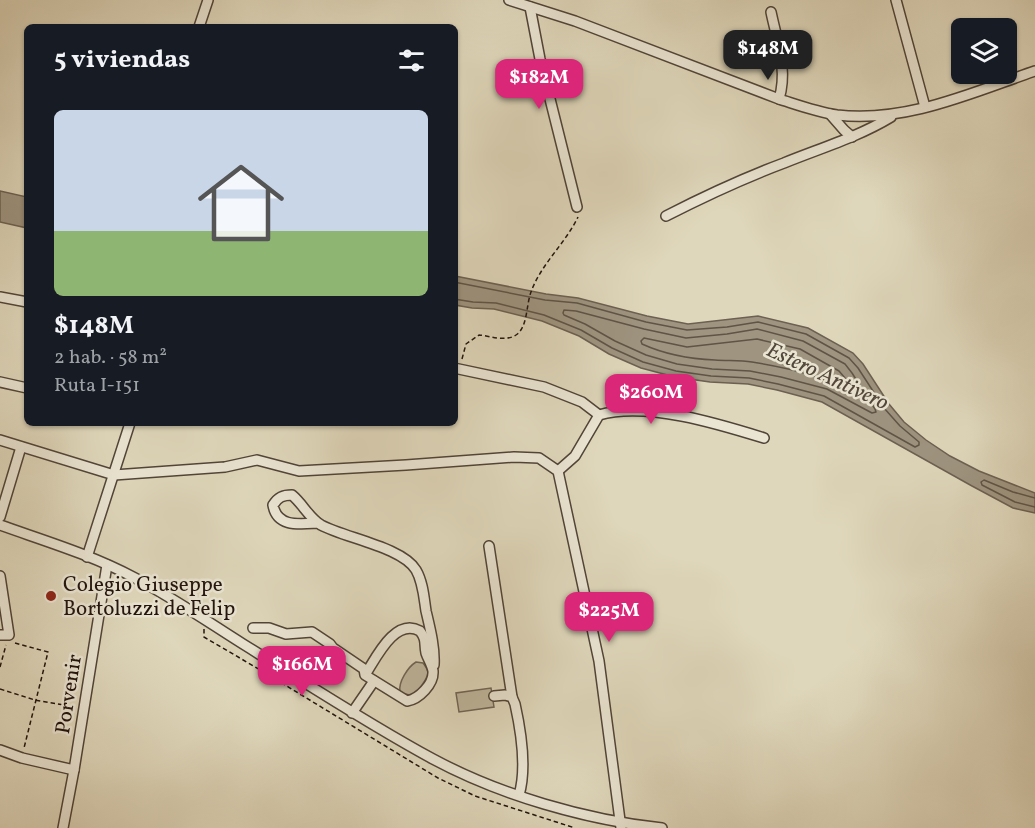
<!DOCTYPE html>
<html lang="es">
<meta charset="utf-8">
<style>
body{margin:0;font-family:Vollkorn,serif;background:#242831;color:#f1f3f6;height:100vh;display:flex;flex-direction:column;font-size:22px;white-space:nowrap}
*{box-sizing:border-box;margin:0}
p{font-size:20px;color:#9ea1a6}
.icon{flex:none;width:33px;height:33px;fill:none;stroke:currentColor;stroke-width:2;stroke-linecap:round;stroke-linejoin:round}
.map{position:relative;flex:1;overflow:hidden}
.side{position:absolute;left:24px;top:24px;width:434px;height:402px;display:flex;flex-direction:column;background:#171b24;border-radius:9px;box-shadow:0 2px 4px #0004}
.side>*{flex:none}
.controls{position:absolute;left:951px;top:18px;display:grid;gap:12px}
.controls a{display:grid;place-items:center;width:66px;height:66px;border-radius:9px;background:#171b24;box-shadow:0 2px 4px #0004;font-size:30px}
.price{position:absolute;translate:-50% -51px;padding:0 14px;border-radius:12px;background:#db2777;color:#fff;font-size:20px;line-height:39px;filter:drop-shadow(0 2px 3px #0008)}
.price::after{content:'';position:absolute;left:50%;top:36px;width:18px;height:14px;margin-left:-9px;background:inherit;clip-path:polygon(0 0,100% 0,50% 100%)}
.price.current{background:#222;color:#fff}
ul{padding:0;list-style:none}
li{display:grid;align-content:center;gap:12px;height:318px;padding:0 30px}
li+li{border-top:2px solid #363941}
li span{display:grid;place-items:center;height:186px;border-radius:9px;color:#555}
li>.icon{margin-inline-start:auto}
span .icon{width:108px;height:108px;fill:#fffc;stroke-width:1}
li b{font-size:26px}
h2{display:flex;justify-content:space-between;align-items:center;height:72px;padding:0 30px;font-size:26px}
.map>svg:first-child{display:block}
</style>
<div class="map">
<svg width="1035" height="828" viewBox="0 0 1035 828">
<rect width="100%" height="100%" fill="#dfd7bb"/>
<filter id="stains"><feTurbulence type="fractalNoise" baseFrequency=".00333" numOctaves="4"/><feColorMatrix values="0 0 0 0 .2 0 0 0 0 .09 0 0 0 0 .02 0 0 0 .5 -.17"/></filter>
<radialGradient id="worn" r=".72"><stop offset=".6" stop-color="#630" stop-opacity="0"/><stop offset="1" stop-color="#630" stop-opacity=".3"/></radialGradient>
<g fill="#bfb69d" stroke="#706455" stroke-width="1.5">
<path d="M416,662L423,663C425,666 427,668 428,672C428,677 426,678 424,682C418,692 412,699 400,692C398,682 408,667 416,662Z"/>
<path d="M491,688L494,707L459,712L456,693Z"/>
</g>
<g fill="#9e9480" stroke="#6c6052" stroke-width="1.5">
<path d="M0,191L27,197V228L0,222Z"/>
<path d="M455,276L546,294L578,298L647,316L688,324L758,316L808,328L853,353L863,364L889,404L904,422L926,440L950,456L979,471L1035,493V513L1013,508L972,486L822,402L777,390L748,384L710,382L675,377L641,368L609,354L579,336L542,321L494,309L472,308L455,305Z"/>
</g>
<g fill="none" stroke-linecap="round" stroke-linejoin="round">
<g stroke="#5f5446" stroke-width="1.5">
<path d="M454,282L545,300L577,303L646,322L687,330L727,327L758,322L806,334L849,358L858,368L884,408L900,426L919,442V445L915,447L824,396L778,384L749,378L711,376L676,371L643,362L612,348L581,330L544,315L496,303L473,302L454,299"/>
<path d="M564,310L576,311L644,329L686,338L727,334L757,329L803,341L845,364L852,373L875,409L876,412L872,413L827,389L781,377L750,371L712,369L677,364L646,355L615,341L585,324L564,315L563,313Z"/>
<path d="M644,338L687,347L757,339L800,349L839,371L845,378L849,386L846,389C818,374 784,367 752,362C740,360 727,361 715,360C691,359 664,354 642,344L641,341Z"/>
<path d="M1035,498L1013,492L984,480L981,482L982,485L1015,502L1035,507"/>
</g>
<g stroke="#504438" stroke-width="12">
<g id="minor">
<path d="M509,0L575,21L779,99C798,105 817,112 837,115C906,123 971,93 1035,71"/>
<path d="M896,0L925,107"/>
<path d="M530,7L540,59L577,207"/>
<path d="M771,12C777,41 788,70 779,99"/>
<path d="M199,27L208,0"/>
<path d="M830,114L844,130L852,137"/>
<path d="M666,216C705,196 744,178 784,163C821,148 858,137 891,117"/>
<path d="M0,297L27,302"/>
<path d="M454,368L544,387L582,402L599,415"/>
<path d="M0,382L27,388"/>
<path d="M0,440L114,475L225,467L257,460L299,471L406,465L514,457L539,458L558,471L599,661L621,828"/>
<path d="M558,471L575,456L599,415C645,401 719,424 764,438"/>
<path d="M0,517L21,447"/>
<path d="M318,523C300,524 277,528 273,505C278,497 283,495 292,495C303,504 309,518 321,525C345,538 402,547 416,570C423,582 424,598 426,611C430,628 435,647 434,665"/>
<path d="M0,525C45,541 92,555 135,578C172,597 208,622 243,644C306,683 368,724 433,759C500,795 586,820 662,828"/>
<path d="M489,546L512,697"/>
<path d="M87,557L130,423"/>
<path d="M0,576L9,635H0"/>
<path d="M253,628H269L286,634L312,632L330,644L333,648L364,669L365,675L407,701C419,699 434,684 433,671C432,665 428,659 426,653C424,644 427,640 420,631C395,617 376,658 365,675"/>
<path d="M494,696L505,695L512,697L515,704C521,731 527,768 519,795"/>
<path d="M352,713L374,681"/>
<path d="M0,750L22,758L74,770"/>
<path d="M63,828L74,770L107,565"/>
</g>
</g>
<g stroke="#20130d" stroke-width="1.5" stroke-dasharray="4.5 3" stroke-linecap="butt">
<path d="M462,359L466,344L479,335C490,336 506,342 516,335C528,327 526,305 531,292C541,264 565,244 578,217"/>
<path d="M204,629V637L262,671L438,778L475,796L575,828"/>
<path d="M15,643L48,652L24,748"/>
<path d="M0,667L6,645"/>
<path d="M0,689L35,700L75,707"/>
</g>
<use href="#minor" stroke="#eae5d3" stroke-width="9"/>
</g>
<circle fill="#8f2418" stroke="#eae5d3" stroke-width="2" cx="51" cy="596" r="6"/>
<g text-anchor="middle" stroke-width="5" stroke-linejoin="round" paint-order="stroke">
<g font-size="21" fill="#20130d" stroke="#eae5d3" text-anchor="start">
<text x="63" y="591">Colegio Giuseppe<tspan x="63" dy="24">Bortoluzzi de Felip</tspan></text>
</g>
<g font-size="21" fill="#20130d" stroke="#eae5d3">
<text transform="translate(68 694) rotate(-81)" y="7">Porvenir</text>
</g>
<g font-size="22" font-style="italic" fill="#52473b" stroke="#eae5d3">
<text transform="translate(828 375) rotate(25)" y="8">Estero Antivero</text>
</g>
</g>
<rect width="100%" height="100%" filter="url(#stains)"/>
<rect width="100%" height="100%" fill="url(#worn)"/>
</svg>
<div class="controls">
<a><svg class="icon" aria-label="layers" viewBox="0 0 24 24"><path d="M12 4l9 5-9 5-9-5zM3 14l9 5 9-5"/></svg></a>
</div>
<b class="price current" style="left:768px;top:81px">$148M</b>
<b class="price" style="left:539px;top:110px">$182M</b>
<b class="price" style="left:651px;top:425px">$260M</b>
<b class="price" style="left:609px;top:643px">$225M</b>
<b class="price" style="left:302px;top:697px">$166M</b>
<section class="side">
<h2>5 viviendas<svg class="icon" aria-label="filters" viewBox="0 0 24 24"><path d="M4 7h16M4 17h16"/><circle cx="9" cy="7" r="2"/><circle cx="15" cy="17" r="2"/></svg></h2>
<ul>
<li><span style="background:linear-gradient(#c9d6e8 65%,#8fb573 0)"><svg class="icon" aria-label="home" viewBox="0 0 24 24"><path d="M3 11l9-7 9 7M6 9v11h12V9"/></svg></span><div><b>$148M</b><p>2 hab. · 58 m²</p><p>Ruta I-151</p></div></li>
</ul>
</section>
</div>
